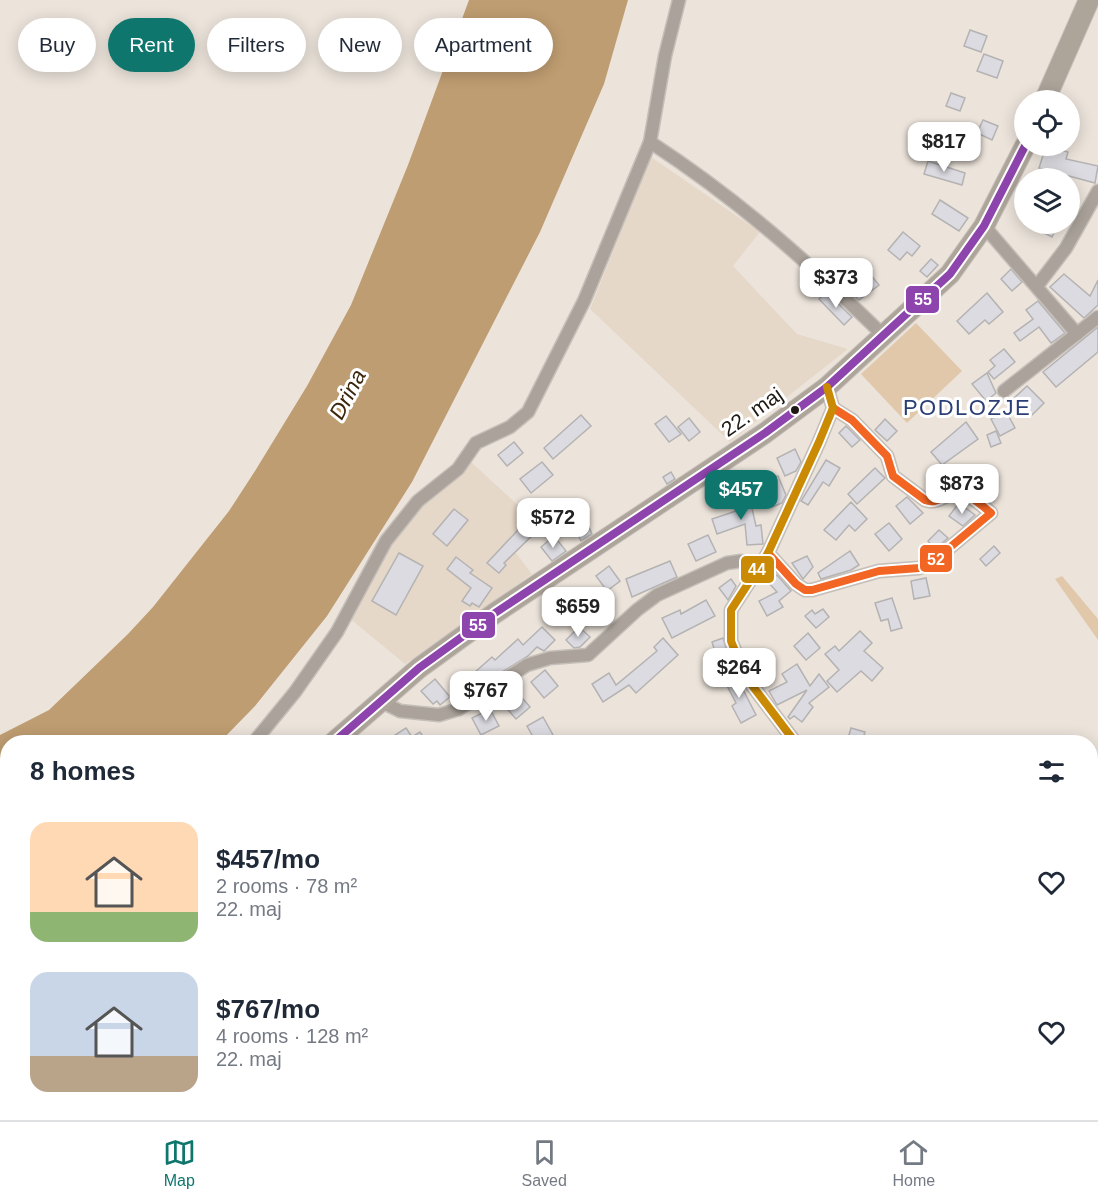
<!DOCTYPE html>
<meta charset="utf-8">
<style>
body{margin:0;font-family:Arial,sans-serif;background:#f6f6f7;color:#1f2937;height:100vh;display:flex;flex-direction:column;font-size:22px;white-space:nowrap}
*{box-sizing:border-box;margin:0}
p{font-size:20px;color:#747a83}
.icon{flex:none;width:33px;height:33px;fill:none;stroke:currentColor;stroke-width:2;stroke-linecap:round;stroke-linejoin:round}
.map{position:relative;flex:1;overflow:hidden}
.sheet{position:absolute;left:0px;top:735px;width:1098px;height:386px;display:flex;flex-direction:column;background:#fff;border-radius:24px 24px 0 0;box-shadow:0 3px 15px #0003}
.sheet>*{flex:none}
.top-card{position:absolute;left:18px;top:18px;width:600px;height:54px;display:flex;gap:12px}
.tools{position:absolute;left:1014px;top:90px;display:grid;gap:12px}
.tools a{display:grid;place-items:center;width:66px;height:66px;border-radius:50%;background:#fff;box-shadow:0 3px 15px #0003;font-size:30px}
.price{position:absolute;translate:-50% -51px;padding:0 14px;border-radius:12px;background:#fff;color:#222;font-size:20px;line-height:39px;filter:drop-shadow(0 2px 3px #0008)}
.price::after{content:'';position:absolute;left:50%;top:36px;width:18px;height:14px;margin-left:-9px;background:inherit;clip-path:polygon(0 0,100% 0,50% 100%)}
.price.selected{background:#0f766e;color:#fff}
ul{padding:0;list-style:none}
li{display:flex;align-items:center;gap:18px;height:150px;padding:0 30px}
li span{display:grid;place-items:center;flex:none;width:168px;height:120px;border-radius:18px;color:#555}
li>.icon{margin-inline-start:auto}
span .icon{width:72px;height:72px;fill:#fffc;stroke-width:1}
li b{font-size:26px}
h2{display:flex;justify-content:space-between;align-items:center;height:72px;padding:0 30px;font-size:26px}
.chip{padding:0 21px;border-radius:27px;background:#fff;box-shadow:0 3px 15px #0003;font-size:21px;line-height:54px}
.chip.selected{background:#0f766e;color:#fff}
.tab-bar{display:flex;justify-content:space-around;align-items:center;height:84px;border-top:2px solid #e0e1e3;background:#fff;font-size:16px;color:#747a83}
.tab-bar a{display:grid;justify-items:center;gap:3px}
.tab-bar .selected{color:#0f766e}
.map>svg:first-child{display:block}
</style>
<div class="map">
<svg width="1098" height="1120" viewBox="0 0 1098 1120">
<rect width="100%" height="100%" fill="#ece4db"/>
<g fill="#e6d8c9">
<path d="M651,157L760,232L733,266L797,334L848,349L730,442L590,309Z"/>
<path d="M470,461L534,520L509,544L532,574L405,664L349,618L385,550L416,509Z"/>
</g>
<g fill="#e1c8ab">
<path d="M916,323L962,371L907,423L861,374Z"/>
<path d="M1062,576L1098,619V640L1055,579Z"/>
<path d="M1098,844V1120H27L39,1113H1090V845Z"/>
</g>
<path fill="#bf9d72" d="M469,0H628L604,84L540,232L412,482L327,616L255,706L220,742H8V904L0,907V735L49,710L128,634L153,607L229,511L255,471L307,386L351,305L408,165Z"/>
<g fill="#dbdbe1" stroke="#b4b2b2" stroke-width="1.5">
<path d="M970,30L987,36L981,52L964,46Z"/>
<path d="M984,54L1003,61L997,78L977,71Z"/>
<path d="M951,93L965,98L960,111L946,106Z"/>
<path d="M983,120L998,126L992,140L977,133Z"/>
<path d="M958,132L978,139L971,158L951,151Z"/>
<path d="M1046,146L1068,152L1066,159L1098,166L1095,183L1039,168Z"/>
<path d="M928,161L965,173L962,185L924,174Z"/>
<path d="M940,200L968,218L959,231L932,214Z"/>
<path d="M1041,224H1058L1052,237L1038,230Z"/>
<path d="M903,232L920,246L912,256L907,252L900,260L888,250Z"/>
<path d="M931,259L938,265L927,277L920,271Z"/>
<path d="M1011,269L1022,282L1012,291L1001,279Z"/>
<path d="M869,273L879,285L859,300L844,287L856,277L859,281Z"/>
<path d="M1064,274L1090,296L1098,280V305L1084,318L1050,287Z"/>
<path d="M826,292L852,317L844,325L819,299Z"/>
<path d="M987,293L1003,312L989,324L985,320L969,334L957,321Z"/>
<path d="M1038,301L1065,333L1051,343L1039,327L1020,341L1014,333L1033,319L1026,310Z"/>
<path d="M1098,327V352L1056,387L1043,372Z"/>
<path d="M1004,349L1015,362L994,379L988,372L995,366L990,360Z"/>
<path d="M987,373L996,393L986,401L972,384Z"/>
<path d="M1027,386L1044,403L1031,416L1014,398Z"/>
<path d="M1006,411L1015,428L1000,436L991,419Z"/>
<path d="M581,415L591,426L553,459L544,448Z"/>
<path d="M666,416L681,434L669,442L655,424Z"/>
<path d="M689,418L700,432L689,441L678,427Z"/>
<path d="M885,419L897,431L887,441L875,430Z"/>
<path d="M966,422L978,439L942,465L931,452Z"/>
<path d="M846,426L860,440L852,447L839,433Z"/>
<path d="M996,431L1001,443L991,447L987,435Z"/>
<path d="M514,442L523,453L507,466L498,455Z"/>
<path d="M795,449L801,462L796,471L785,476L777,458Z"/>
<path d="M826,460L840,468L829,486L823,482L808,505L801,501Z"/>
<path d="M542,462L553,475L531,493L520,479Z"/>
<path d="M875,468L885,478L857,504L848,494Z"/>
<path d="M671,472L675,479L667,484L663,477Z"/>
<path d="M778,476L786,495L782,503L772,507L762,482Z"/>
<path d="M749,495L756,526L761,525L763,544L747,545L745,524L717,534L712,519L736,511L733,499Z"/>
<path d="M907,497L923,513L910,524L896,506Z"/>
<path d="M851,502L867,519L855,531L849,525L836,540L824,530Z"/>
<path d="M959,503L975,515L963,526L949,516Z"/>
<path d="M454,509L468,520L447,546L433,534Z"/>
<path d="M532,515L542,526L504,563L506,565L499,573L487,563Z"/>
<path d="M587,523L592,534L581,541L575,529Z"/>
<path d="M889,523L902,539L889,551L875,534Z"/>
<path d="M939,530L948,538L935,549L928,541Z"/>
<path d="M708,535L716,552L696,561L688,544Z"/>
<path d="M554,536L566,551L552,561L541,547Z"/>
<path d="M994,546L1000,553L986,566L980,559Z"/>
<path d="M850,551L859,565L851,570L821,579L818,573Z"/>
<path d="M399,553L423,566L396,615L372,601Z"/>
<path d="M807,556L813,567L803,579L792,563Z"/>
<path d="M456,557L473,570L470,573L492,588L479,607L472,603L470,606L462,601L471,588L447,569Z"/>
<path d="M670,561L677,577L632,597L626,579Z"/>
<path d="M609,566L620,581L607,591L596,576Z"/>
<path d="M777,575L791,591L779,601L783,607L767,616L759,601L777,592L768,582Z"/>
<path d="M926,578L930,596L914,599L911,581Z"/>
<path d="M731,579L736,586L728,600L719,588Z"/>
<path d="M892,598L902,628L891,631L888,619L881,621L875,603Z"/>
<path d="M706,600L715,616L672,638L662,618L680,610L681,614Z"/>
<path d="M598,602L612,613L603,625L588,614Z"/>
<path d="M823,609L829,617L816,628L805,616L812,610L815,614Z"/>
<path d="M542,627L555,640L544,651L537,647L528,656L484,683L475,672L492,657L495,660L518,639L523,645Z"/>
<path d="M579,627L590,637L580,647L574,648L566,640Z"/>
<path d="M860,631L872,643L864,651L883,668L872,681L861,671L837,692L827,681L839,670L825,654L835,646L839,651Z"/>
<path d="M808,633L820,648L806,660L794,646Z"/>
<path d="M663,638L678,655L636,693L629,685L603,702L592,684L609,673L616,685L657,651L654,647Z"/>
<path d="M723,638L729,658L718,662L712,642Z"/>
<path d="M797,664L810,686L819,674L829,687L809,703L813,707L802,722L794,716L790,719L788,717L807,690L777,705L769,691L787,682L782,674Z"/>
<path d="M545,670L558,686L544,698L531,682Z"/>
<path d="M734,672L756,715L741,723L732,706L736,703L723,678Z"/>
<path d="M472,675L478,687L463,697L456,688Z"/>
<path d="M435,679L450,697L440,705L437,701L433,704L421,691Z"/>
<path d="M517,692L530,707L516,719L503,704Z"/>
<path d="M490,709L499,726L481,735L472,718Z"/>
<path d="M543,717L553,735L536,742L527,726Z"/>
<path d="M406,728L412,737L420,732L427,742H395L392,737Z"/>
<path d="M851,728L865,732L862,742H847Z"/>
</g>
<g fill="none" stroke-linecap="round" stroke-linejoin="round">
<g stroke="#c5bfb9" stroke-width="15">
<g id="street">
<path d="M650,142C739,200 807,261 883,335"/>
<path d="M984,226L1077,334"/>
<path d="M1037,286L1066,248L1098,191"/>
<path d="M1004,391L1098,317"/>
<path d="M768,553L796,584L805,590H812L879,571L919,568L930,564L991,513C982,506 970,493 957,493C945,493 938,505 925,500L893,476L887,456L852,420L833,408"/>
<path d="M380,701L400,711L439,715L459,709L527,665L550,658L588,655L637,610L657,595L727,563L741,561L759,565"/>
<path d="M254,742L295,692L337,632L386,541L418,501L458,469L476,443L510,427L528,412L584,301L650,142L665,56L679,0"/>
<path d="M795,742L745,676L731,641V610L768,553L819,442L833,408L827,387"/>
<path d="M0,926L8,924"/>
<path d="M588,1120L591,1113"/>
</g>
</g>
<g stroke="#c5bfb9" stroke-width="22">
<g id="primary">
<path d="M1045,100L1089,0"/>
<path d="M334,742L419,668L495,613L765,433L827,387L950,274L984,226L1025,146"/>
<path d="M0,1020L8,1015"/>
</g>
</g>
<use href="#street" stroke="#aba39b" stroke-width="12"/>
<use href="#primary" stroke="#ada49a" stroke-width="20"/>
<g stroke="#fff" stroke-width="12">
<path id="bus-1" d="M334,742L419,668L495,613L765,433L827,387L950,274L984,226L1025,146"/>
</g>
<g stroke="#fff" stroke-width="12">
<path id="bus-2" d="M768,553L796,584L805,590H812L879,571L919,568L930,564L991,513C982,506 970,493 957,493C945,493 938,505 925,500L893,476L887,456L852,420L833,408"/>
</g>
<g stroke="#fff" stroke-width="12">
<path id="bus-3" d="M795,742L745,676L731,641V610L768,553L819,442L833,408L827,387"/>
</g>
<use href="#bus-1" stroke="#8e44ad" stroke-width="8"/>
<use href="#bus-2" stroke="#f26522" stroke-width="8"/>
<use href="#bus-3" stroke="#cb8a04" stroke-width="8"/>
</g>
<circle fill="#1d1813" stroke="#fff" stroke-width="2" cx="795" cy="410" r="5"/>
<g text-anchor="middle" stroke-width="6" stroke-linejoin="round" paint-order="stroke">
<g font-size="21" fill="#1d1813" stroke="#fff">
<text transform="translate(752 412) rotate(-35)" y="7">22. maj</text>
</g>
<g font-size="22" font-style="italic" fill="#3c270d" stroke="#fff">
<text transform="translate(347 394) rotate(-62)" y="8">Drina</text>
</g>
<g font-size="22" letter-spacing="1.5" fill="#2b3e76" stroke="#fff">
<text x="967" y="415">PODLOZJE</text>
</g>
</g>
<g stroke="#fff" stroke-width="2">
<rect x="905" y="285" width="35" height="29" rx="6" fill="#8e44ad"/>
<rect x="919" y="544" width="34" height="29" rx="6" fill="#f26522"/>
<rect x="740" y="555" width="35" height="29" rx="6" fill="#cb8a04"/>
<rect x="461" y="611" width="35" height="28" rx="6" fill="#8e44ad"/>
</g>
<g font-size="16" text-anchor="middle" font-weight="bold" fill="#fff">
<text x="923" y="305">55</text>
<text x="936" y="565">52</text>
<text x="757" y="575">44</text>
<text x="478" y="631">55</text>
</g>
</svg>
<div class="tools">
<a><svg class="icon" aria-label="locate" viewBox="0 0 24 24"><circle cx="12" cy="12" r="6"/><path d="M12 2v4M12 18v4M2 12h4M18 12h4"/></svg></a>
<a><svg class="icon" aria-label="layers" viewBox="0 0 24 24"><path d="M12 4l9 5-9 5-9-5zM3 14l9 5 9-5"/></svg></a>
</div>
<b class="price" style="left:944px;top:173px">$817</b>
<b class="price" style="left:836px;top:309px">$373</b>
<b class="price" style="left:962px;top:515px">$873</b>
<b class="price selected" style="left:741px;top:521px">$457</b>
<b class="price" style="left:553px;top:549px">$572</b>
<b class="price" style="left:578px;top:638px">$659</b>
<b class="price" style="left:739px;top:699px">$264</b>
<b class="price" style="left:486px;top:722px">$767</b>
<div class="top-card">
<a class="chip">Buy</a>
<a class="chip selected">Rent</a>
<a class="chip">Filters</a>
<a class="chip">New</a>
<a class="chip">Apartment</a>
</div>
<section class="sheet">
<h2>8 homes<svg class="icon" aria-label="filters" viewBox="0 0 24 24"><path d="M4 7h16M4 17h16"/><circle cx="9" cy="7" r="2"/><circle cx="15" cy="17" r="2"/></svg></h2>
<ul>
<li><span style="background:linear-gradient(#ffd9b3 75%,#8fb573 0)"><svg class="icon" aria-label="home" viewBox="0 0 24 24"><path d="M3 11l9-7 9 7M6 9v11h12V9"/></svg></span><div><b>$457/mo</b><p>2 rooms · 78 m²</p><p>22. maj</p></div><svg class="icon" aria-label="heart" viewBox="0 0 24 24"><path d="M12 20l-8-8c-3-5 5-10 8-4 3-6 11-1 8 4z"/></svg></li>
<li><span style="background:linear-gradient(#c9d6e8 70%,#b9a48a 0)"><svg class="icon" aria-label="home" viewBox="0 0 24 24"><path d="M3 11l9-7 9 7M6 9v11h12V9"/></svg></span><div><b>$767/mo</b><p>4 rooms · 128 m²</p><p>22. maj</p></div><svg class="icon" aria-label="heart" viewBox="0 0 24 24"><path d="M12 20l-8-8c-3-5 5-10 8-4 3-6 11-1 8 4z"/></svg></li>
</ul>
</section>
</div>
<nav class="tab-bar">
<a class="selected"><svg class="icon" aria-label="map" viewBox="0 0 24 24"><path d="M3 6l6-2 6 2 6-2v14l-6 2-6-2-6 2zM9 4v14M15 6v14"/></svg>Map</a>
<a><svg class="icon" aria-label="saved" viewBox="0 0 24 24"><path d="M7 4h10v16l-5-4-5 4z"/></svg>Saved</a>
<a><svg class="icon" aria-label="home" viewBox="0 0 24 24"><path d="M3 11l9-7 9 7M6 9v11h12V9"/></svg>Home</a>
</nav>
